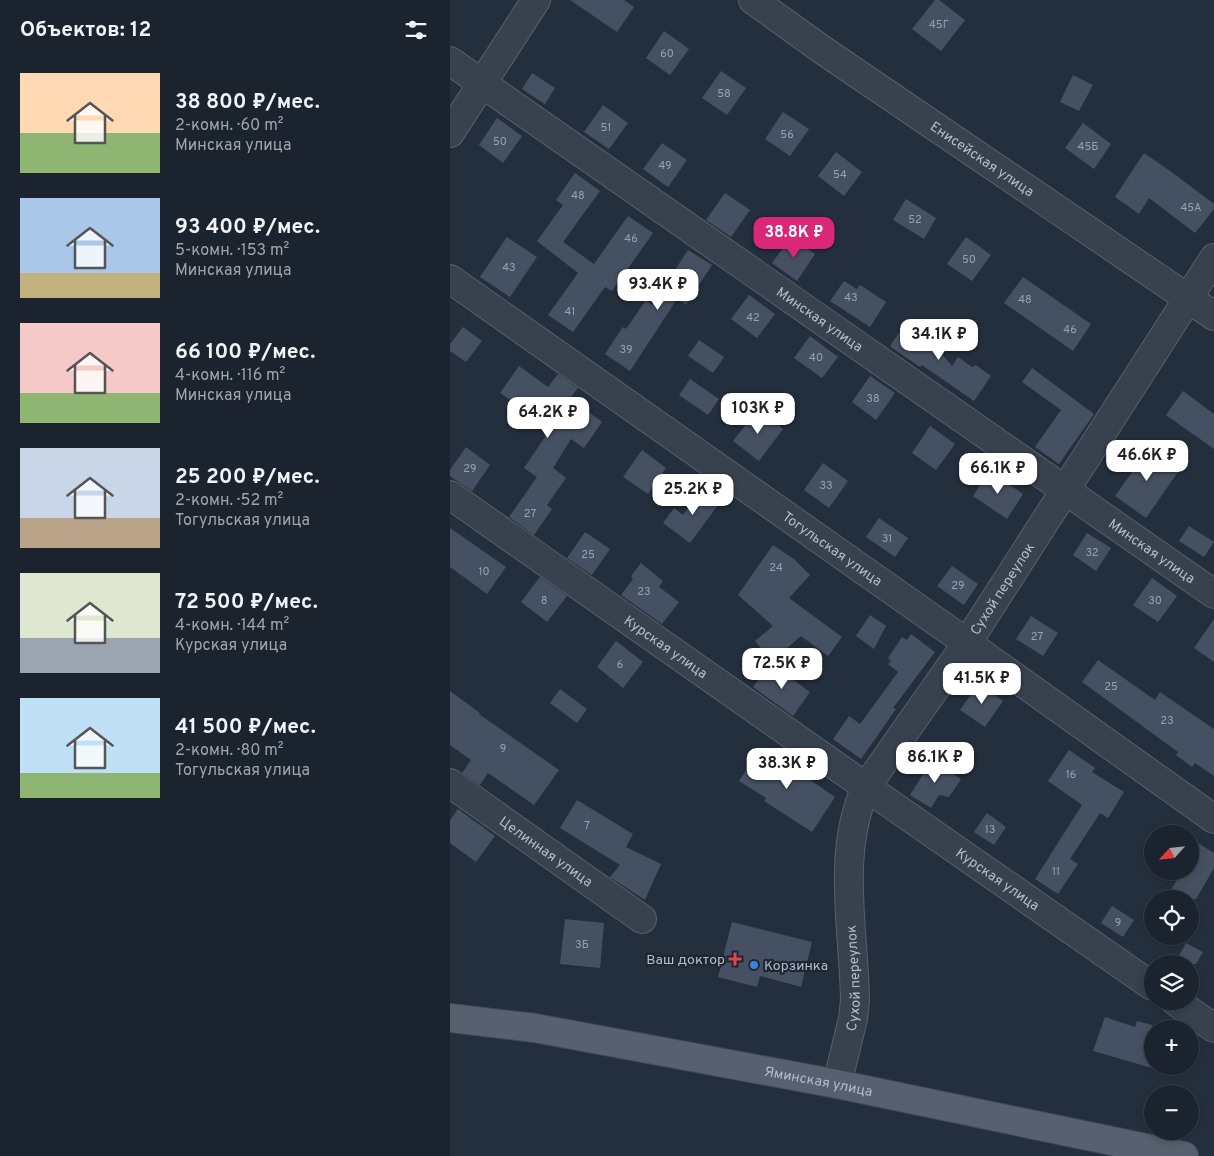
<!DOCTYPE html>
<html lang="ru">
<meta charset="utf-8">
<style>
body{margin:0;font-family:Overpass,sans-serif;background:#282f3a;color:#f1f3f6;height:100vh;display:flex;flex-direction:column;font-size:19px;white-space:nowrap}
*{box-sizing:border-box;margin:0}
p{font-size:16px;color:#a0a4aa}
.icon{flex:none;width:28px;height:28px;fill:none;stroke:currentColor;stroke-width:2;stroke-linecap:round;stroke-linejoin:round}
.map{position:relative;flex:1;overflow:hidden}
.sheet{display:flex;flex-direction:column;background:#1b232e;width:450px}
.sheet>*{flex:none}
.needle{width:32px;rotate:243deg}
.buttons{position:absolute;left:694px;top:825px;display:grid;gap:10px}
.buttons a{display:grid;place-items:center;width:55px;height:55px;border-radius:50%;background:#1b232e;box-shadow:0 2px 8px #0003,0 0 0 1px #39404a;font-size:25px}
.price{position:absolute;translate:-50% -42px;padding:0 11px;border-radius:10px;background:#fff;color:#222;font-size:16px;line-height:32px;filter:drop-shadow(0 1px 2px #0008)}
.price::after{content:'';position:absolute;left:50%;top:30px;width:15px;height:11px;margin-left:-8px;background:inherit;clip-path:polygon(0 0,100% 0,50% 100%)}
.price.active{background:#db2777;color:#fff}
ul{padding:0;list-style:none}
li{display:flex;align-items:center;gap:15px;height:125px;padding:0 20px}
li span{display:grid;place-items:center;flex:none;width:140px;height:100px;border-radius:0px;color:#555}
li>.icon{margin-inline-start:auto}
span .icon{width:60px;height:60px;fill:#fffc;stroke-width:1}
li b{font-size:21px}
h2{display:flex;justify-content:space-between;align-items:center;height:60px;padding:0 20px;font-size:21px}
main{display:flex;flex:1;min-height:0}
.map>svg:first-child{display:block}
</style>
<main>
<section class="sheet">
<h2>Объектов: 12<svg class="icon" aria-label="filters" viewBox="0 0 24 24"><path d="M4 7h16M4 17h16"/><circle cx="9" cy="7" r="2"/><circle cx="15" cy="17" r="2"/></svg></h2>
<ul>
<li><span style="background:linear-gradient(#ffd9b3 60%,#8fb573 0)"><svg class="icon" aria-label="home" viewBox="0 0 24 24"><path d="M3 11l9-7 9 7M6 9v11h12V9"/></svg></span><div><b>38 800 ₽/мес.</b><p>2-комн. · 60 m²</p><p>Минская улица</p></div></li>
<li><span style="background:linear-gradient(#a9c7e8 75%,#c2b280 0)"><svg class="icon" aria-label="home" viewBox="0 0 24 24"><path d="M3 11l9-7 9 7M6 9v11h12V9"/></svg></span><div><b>93 400 ₽/мес.</b><p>5-комн. · 153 m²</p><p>Минская улица</p></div></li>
<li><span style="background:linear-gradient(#f6c9c9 70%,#8fb573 0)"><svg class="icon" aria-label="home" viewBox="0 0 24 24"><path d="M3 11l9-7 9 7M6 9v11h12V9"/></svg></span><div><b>66 100 ₽/мес.</b><p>4-комн. · 116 m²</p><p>Минская улица</p></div></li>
<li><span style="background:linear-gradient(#c9d6e8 70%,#b9a48a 0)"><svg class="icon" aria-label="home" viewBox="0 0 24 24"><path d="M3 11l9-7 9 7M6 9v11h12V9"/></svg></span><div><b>25 200 ₽/мес.</b><p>2-комн. · 52 m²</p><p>Тогульская улица</p></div></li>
<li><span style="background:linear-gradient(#dfe7d0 65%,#9aa5b1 0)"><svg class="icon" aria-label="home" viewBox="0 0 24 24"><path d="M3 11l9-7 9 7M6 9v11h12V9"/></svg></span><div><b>72 500 ₽/мес.</b><p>4-комн. · 144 m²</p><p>Курская улица</p></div></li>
<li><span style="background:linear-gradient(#bfe0f5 75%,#8fb573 0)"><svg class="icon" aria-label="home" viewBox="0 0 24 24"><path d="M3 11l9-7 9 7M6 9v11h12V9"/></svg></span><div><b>41 500 ₽/мес.</b><p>2-комн. · 80 m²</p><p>Тогульская улица</p></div></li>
</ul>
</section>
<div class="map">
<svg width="764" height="1156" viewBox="0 0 764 1156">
<rect width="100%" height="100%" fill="#242f3e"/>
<g fill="#455162">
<path d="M120,0H174L184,7L167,32Z"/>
<path d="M485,0H489L515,20L491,51L462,29Z"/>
<path d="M214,31L239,49L220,75L196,58Z"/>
<path d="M271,71L296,88L277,115L252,98Z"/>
<path d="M82,73L105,88L95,104L72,89Z"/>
<path d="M623,75L643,85L629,111L610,102Z"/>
<path d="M153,105L178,123L159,149L134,132Z"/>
<path d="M333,112L359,129L340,156L315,139Z"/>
<path d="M47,118L72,136L53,163L29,145Z"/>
<path d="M633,123L661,144L644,169L615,148Z"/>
<path d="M212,143L237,160L218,187L193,169Z"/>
<path d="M386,152L412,172L394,196L368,176Z"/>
<path d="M694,153L723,173L764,204V209L745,233L699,198L689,214L665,197Z"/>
<path d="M125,173L150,191L113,242L144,264L178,216L203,233L162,291L155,287L123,332L98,315L128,273L87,241L113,205L106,200Z"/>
<path d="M275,193L300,210L281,237L256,220Z"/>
<path d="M456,199L486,218L474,239L443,220Z"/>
<path d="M57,237L87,257L60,297L30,277Z"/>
<path d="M341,237L365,254L347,281L322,263Z"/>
<path d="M516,237L541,255L522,281L497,264Z"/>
<path d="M238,250L262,265L236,305L227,299L180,371L155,354L173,327L176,329L196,300L202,305Z"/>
<path d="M573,277L641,324L623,351L554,303Z"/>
<path d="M394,281L407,289L410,285L436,302L420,327L380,301Z"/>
<path d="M299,295L325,314L307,338L281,319Z"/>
<path d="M458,319L480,333L477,337L502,366L508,357L522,367L526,365L541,376L524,401L472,365L470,367L441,347L440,346Z"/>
<path d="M13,327L32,341L16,362L0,351V344Z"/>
<path d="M360,336L388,357L372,378L344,358Z"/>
<path d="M249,340L274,357L263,373L238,356Z"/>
<path d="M69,366L98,387L108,374L128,388L120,398L152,422L134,448L121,439L103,468L116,478L97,505L102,509L84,535L59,517L87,477L74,468L101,428L50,393Z"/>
<path d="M582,368L644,414L609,464L585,447L611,410L572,382Z"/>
<path d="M420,376L445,393L426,420L402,402Z"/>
<path d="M240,379L269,399L258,415L229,395Z"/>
<path d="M733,391L764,414V449L716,415Z"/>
<path d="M308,409L333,429L309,461L283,441Z"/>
<path d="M480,426L505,444L486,470L462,453Z"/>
<path d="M694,446L730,469L696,518L665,496L688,464L684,462Z"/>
<path d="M16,447L40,465L22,491L0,476V470Z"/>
<path d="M192,450L216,468L198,494L173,477Z"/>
<path d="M373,463L398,481L379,508L354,490Z"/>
<path d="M539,471L573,494L557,519L523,496Z"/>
<path d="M252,488L271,501L240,543L213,523L224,508L233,515Z"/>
<path d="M429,518L458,538L445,557L416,537Z"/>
<path d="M739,526L764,542L754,557L729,541Z"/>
<path d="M0,528L56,567L37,594L0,567Z"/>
<path d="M135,532L160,549L142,575L117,558Z"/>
<path d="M637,533L661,548L646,571L623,555Z"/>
<path d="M323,545L344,559L360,575L339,598L392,637L378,656L351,636L322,661L305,641L323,626L288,595Z"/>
<path d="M191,563L213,581L209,587L229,602L212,624L171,595L183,579L181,576Z"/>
<path d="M502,566L528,584L514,605L487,586Z"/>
<path d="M90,577L117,596L97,622L71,602Z"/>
<path d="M702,578L727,596L708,622L683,605Z"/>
<path d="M420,615L436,626L424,649L406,636Z"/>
<path d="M581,616L608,633L593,656L566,639Z"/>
<path d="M764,619V662L744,648Z"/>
<path d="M461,634L485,652L443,708L446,709L411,759L383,739L399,716L410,724L448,672L438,664L441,661L438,658L452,637L457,640Z"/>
<path d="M166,641L193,662L173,688L147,667Z"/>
<path d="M648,660L705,700L710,692L764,729V776L745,763L742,767L726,755L728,752L632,682Z"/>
<path d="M320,663L360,692L343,716L303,687Z"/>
<path d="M529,683L553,701L535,727L510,710Z"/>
<path d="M110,689L137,709L127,723L100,703Z"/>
<path d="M0,691L30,713L29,714L109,770L84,805L38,773L30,785L12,773L21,760L0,745Z"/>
<path d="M312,747L385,797L362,832L314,801L316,798L289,781Z"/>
<path d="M619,750L645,768L642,772L674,792L658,818L650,813L620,859L628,864L608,894L585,879L632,805L598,781Z"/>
<path d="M482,760L511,779L499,797L489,795L481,808L460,795Z"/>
<path d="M127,800L183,834L176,847L211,864L195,900L160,877L170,865L110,828Z"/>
<path d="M8,809L45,836L26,862L0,843V820Z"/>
<path d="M537,813L556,827L544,845L524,832Z"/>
<path d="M740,838L764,853V868L746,899H720L724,892L721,890L732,871H740Z"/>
<path d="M662,906L684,920L673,937L651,923Z"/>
<path d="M115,919L154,923L150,968L110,964Z"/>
<path d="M282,922L362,942L351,987L310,976L307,987L268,977Z"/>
<path d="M736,943L753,952L746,964H724Z"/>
<path d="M655,1017L685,1027L687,1021L702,1025V1068L643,1051Z"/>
</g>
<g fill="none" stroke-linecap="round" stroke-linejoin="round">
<g stroke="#565f6c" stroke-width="30">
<g id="minor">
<path id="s1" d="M303,0L374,51L764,316"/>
<path id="s2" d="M0,61L764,594"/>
<path d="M0,133L86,0"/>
<path id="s3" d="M0,279L517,643L764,819"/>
<path id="s4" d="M0,495L416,787L702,986"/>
<path id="s5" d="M0,783L192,919"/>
<path d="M725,1001L764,1028"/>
<path id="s6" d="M387,1084L403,1019L405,1000C404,930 386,854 416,787L517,643L764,258"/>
</g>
</g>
<g stroke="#414a57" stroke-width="30">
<g id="major">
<path id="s7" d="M0,1018L85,1028L263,1061L387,1084L734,1156"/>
</g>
</g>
<use href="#minor" stroke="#38414e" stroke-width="28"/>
<use href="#major" stroke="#56606e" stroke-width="28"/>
</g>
<path fill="#e0444e" stroke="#1d2633" stroke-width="2" d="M282.5 951.5h5v5h5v5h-5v5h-5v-5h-5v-5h5z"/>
<circle fill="#3f7fe0" stroke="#1d2633" stroke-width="2" cx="304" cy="965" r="5"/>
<g text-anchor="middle" stroke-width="4.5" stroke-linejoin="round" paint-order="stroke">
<g font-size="11" fill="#98a1af">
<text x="489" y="28">45Г</text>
<text x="217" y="57">60</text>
<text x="274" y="97">58</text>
<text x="156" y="131">51</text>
<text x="337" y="138">56</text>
<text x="50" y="145">50</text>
<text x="638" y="150">45Б</text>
<text x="215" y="169">49</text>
<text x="390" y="178">54</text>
<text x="128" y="199">48</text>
<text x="741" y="211">45А</text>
<text x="465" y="223">52</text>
<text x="181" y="242">46</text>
<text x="519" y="263">50</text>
<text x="59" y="271">43</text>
<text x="401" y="301">43</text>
<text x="575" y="303">48</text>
<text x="120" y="315">41</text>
<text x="303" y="321">42</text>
<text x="620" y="333">46</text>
<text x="176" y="353">39</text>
<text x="366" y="361">40</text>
<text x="423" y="402">38</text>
<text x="20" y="472">29</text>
<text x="376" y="489">33</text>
<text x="80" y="517">27</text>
<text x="437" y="542">31</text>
<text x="642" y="556">32</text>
<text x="138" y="558">25</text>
<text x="326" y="571">24</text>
<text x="34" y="575">10</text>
<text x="508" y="589">29</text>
<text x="194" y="595">23</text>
<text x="94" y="604">8</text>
<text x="705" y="604">30</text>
<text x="587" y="640">27</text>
<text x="170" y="668">6</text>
<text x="661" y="690">25</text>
<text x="717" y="724">23</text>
<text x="53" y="752">9</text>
<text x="621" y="778">16</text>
<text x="137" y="829">7</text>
<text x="540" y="833">13</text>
<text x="606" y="875">11</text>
<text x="668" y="926">9</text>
<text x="132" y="948">3Б</text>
</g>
<g font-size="14" fill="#b4bcc9" stroke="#1d2633">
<text dy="5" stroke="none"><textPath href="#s1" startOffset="279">Енисейская улица</textPath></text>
<text dy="5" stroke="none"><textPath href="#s2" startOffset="451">Минская улица</textPath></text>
<text dy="5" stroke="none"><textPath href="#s3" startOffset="468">Тогульская улица</textPath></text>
<text dy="5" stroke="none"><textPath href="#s2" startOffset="856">Минская улица</textPath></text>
<text dy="5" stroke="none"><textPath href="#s6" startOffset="542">Сухой переулок</textPath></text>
<text dy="5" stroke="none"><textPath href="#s4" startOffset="264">Курская улица</textPath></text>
<text dy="5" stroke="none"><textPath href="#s5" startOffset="118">Целинная улица</textPath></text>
<text dy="5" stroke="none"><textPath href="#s4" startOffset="669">Курская улица</textPath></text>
<text dy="5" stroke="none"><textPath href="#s6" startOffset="108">Сухой переулок</textPath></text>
<text dy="5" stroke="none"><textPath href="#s7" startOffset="374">Яминская улица</textPath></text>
</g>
<g font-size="14" fill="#b4bcc9" stroke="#1d2633" text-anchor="end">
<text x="275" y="964">Ваш доктор</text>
<text x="314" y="970" text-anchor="start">Корзинка</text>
</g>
</g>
</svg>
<div class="buttons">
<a><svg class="needle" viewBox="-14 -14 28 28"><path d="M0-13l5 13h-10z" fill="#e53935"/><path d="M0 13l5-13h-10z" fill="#a0a4aa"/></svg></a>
<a><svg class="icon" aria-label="locate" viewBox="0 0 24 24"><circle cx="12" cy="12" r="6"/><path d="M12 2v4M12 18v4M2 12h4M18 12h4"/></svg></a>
<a><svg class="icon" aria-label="layers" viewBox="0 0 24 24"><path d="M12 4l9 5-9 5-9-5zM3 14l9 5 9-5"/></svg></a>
<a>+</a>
<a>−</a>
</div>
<b class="price active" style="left:344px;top:259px">38.8K ₽</b>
<b class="price" style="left:208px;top:311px">93.4K ₽</b>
<b class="price" style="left:489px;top:361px">34.1K ₽</b>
<b class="price" style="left:308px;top:435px">103K ₽</b>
<b class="price" style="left:98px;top:439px">64.2K ₽</b>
<b class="price" style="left:697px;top:482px">46.6K ₽</b>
<b class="price" style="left:548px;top:495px">66.1K ₽</b>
<b class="price" style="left:243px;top:516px">25.2K ₽</b>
<b class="price" style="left:332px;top:690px">72.5K ₽</b>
<b class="price" style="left:532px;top:705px">41.5K ₽</b>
<b class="price" style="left:485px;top:784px">86.1K ₽</b>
<b class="price" style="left:337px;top:790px">38.3K ₽</b>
</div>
</main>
